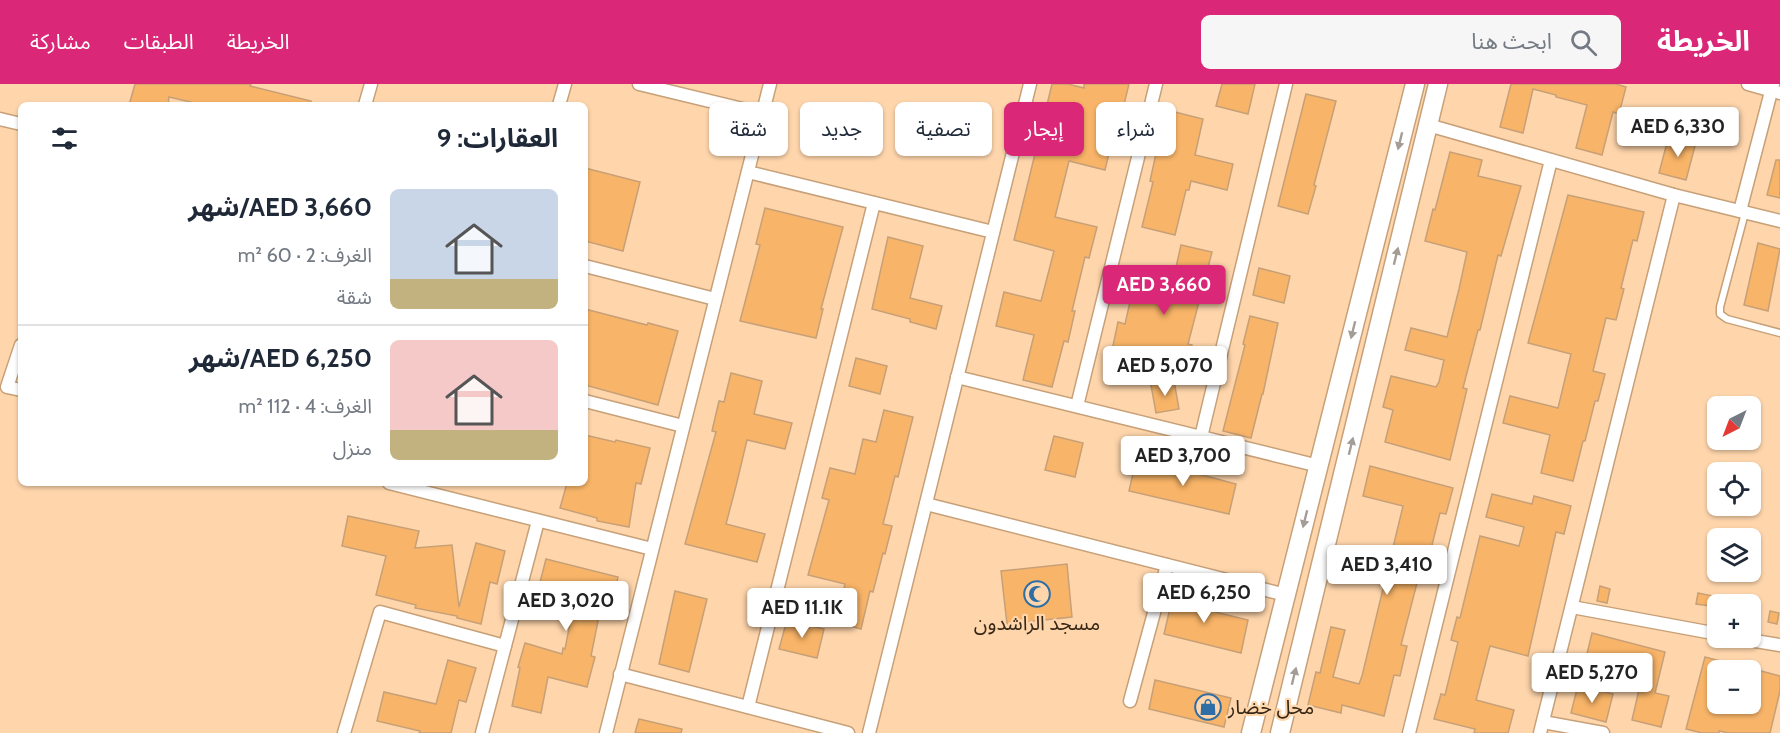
<!DOCTYPE html>
<html lang="ar">
<meta charset="utf-8">
<style>
body{margin:0;font-family:Cabin,"Noto Sans Arabic",sans-serif;background:#f6f6f7;color:#1f2937;direction:rtl;height:100vh;display:flex;flex-direction:column;font-size:22px;white-space:nowrap}
*{box-sizing:border-box;margin:0}
p{font-size:20px;color:#747a83}
.icon{flex:none;width:33px;height:33px;fill:none;stroke:currentColor;stroke-width:2;stroke-linecap:round;stroke-linejoin:round}
.map{position:relative;flex:1;overflow:hidden;direction:ltr}
.details{position:absolute;left:18px;top:18px;width:570px;height:384px;display:flex;flex-direction:column;background:#fff;border-radius:9px;box-shadow:0 2px 4px #0004;direction:rtl}
.details>*{flex:none}
.hud{position:absolute;left:606px;top:18px;width:570px;height:54px;direction:rtl;display:flex;gap:12px}
.needle{width:39px;rotate:222deg}
.controls{position:absolute;left:1707px;top:312px;display:grid;gap:12px}
.controls a{display:grid;place-items:center;width:54px;height:54px;border-radius:9px;background:#fff;box-shadow:0 2px 4px #0004;font-size:30px}
.price{position:absolute;translate:-50% -51px;padding:0 14px;border-radius:6px;background:#fff;color:#222;font-size:20px;line-height:39px;filter:drop-shadow(0 2px 3px #0008)}
.price::after{content:'';position:absolute;left:50%;top:36px;width:18px;height:14px;margin-left:-9px;background:inherit;clip-path:polygon(0 0,100% 0,50% 100%)}
.price.active{background:#db2777;color:#fff}
ul{padding:0;list-style:none}
li{display:flex;align-items:center;gap:18px;height:150px;padding:0 30px}
li+li{border-top:2px solid #e0e1e3}
li span{display:grid;place-items:center;flex:none;width:168px;height:120px;border-radius:9px;color:#555}
li>.icon{margin-inline-start:auto}
span .icon{width:72px;height:72px;fill:#fffc;stroke-width:1}
li b{font-size:26px}
h2{display:flex;justify-content:space-between;align-items:center;height:72px;padding:0 30px;font-size:26px}
.chip{padding:0 21px;border-radius:9px;background:#fff;box-shadow:0 2px 4px #0004;font-size:21px;line-height:54px}
.chip.active{background:#db2777;color:#fff}
header{display:flex;align-items:center;gap:36px;box-sizing:border-box;height:84px;padding:0 30px;background:#db2777;color:#fff}
header strong{font-size:28px}
nav{display:flex;gap:33px;margin-inline-start:auto;font-size:21px}
.search{width:420px;height:54px;background:#f6f6f7;display:flex;align-items:center;gap:15px;box-sizing:border-box;padding:0 21px;border-radius:9px;color:#747a83;font-size:22px}
.map>svg:first-child{display:block}
</style>
<header>
<strong>الخريطة</strong>
<div class="search"><svg class="icon" aria-label="search" viewBox="0 0 24 24"><circle cx="10" cy="10" r="6"/><path d="M15 15l6 6"/></svg>ابحث هنا</div>
<nav><a>الخريطة</a><a>الطبقات</a><a>مشاركة</a></nav>
</header>
<div class="map">
<svg width="1780" height="649" viewBox="0 0 1780 649">
<rect width="100%" height="100%" fill="#ffd6ac"/>
<g fill="#f8b468" stroke="#c7a077" stroke-width="1.5">
<path d="M135,0H251L250,2L311,17V21H203L169,13L168,21H129Z"/>
<path d="M1052,0H1068L1084,4V0H1129L1118,45L1115,44L1105,86L1069,77L1055,133L1097,143L1089,174L1085,173L1072,227H1075L1068,258L1064,257L1052,303L1023,296L1034,251L996,242L1004,208L1041,217L1054,167L1014,156Z"/>
<path d="M1222,0H1255L1248,30L1216,22Z"/>
<path d="M1511,0H1616L1626,3L1619,30L1613,28L1602,71L1576,64L1587,21L1556,13V11L1533,5L1523,49L1500,43Z"/>
<path d="M1306,10L1336,17L1314,101L1316,102L1308,130L1278,122Z"/>
<path d="M1171,27L1203,35L1195,71L1233,80L1227,106L1191,97L1189,106H1186L1175,151L1142,143L1153,98L1150,97L1157,65L1162,66Z"/>
<path d="M1669,51L1696,58L1686,96L1659,89Z"/>
<path d="M1450,68L1482,76L1478,92L1521,102L1501,172L1498,171L1480,246H1478L1463,304L1467,305L1450,376L1385,358L1393,326L1383,323L1391,292L1436,303L1439,298L1444,276L1405,266L1411,244L1447,253L1459,205L1467,168L1425,157L1433,125L1435,126Z"/>
<path d="M1776,76H1780V114L1767,111Z"/>
<path d="M585,84L640,98L623,167L585,157Z"/>
<path d="M1568,111L1644,128L1637,157L1633,156L1621,204L1624,205L1616,236L1606,234L1593,287L1605,290L1598,317H1595L1585,357H1583L1573,397L1541,389L1550,351L1503,339L1510,312L1558,324L1571,270L1528,259Z"/>
<path d="M765,124L843,143L821,225H823L816,254L740,237L760,161L756,160Z"/>
<path d="M888,153L923,162L910,214L942,222L936,245L910,238V235L872,225Z"/>
<path d="M1758,159L1780,165L1768,227L1744,221Z"/>
<path d="M1181,161L1212,168L1188,260L1192,261L1184,291L1111,271L1118,238L1125,240L1135,196L1171,205Z"/>
<path d="M1259,184L1290,192L1284,219L1253,211Z"/>
<path d="M585,225L647,241L648,239L678,247L658,321L585,301Z"/>
<path d="M1250,232L1278,239L1263,310H1262L1251,354L1223,347L1245,261L1243,260Z"/>
<path d="M856,274L887,282L880,310L849,302Z"/>
<path d="M731,289L762,297L754,330L792,339L785,365L747,356L736,402L726,440L765,450L757,478L685,460L716,348L712,347L719,317L724,318Z"/>
<path d="M1174,297L1179,325L1156,329L1151,301Z"/>
<path d="M884,326L913,333L898,393L895,392L883,440L892,442L885,470L883,469L873,508L870,507L861,545L836,538L845,500L808,491L829,416L822,414L830,384L855,390L863,355L876,358Z"/>
<path d="M585,351L615,358L616,356L650,364L641,400L636,399L629,443L597,437V434L560,424L567,399H585Z"/>
<path d="M1054,352L1083,359L1075,393L1045,386Z"/>
<path d="M1136,376L1175,386L1176,384L1236,400L1229,430L1129,407Z"/>
<path d="M1370,382L1453,404L1446,430L1440,429L1430,469L1425,468L1401,561L1407,562L1400,592L1394,591L1384,632L1342,621L1341,629L1308,621L1316,588L1320,589L1331,543L1345,546L1333,593L1359,600L1362,592L1403,422L1363,412Z"/>
<path d="M1492,410L1532,420L1534,412L1571,422L1564,450L1556,448L1528,572L1490,562L1476,616L1514,626L1508,649H1474L1475,645L1434,635L1441,610L1445,611L1458,558L1451,556L1457,533L1460,534L1480,452L1519,462L1524,443L1486,433Z"/>
<path d="M348,432L419,447L415,464L452,461L459,523L476,459L505,467L497,500L490,498L481,540L457,534V532L415,524L416,521L376,511L386,472L342,462Z"/>
<path d="M546,475L618,493L610,529L600,527L591,572L595,573L587,603L548,593L541,629L512,622L520,584L518,583L525,559L562,570L563,564L565,565L574,519L537,510Z"/>
<path d="M1067,480L1072,533L1007,540L1001,487Z"/>
<path d="M1600,502L1610,505L1607,519L1597,517Z"/>
<path d="M675,507L707,515L689,588L659,580Z"/>
<path d="M1174,507L1209,516L1207,526L1248,536L1241,569L1164,550Z"/>
<path d="M1698,509L1718,513V523L1696,520Z"/>
<path d="M1770,527L1779,529L1777,540L1768,538Z"/>
<path d="M787,536L824,545L817,574L779,565Z"/>
<path d="M1592,549L1665,568L1655,609L1669,612L1661,643L1632,636L1641,597L1627,594L1628,589L1585,578Z"/>
<path d="M1705,573L1743,583L1742,586H1718V620H1736L1750,623V584L1780,592V607L1770,649H1729L1719,647V649H1702L1686,645Z"/>
<path d="M448,576L476,584L466,618L459,616L451,649H419L420,647L377,637L384,608L436,620Z"/>
<path d="M1155,596L1231,614L1224,643L1149,625Z"/>
<path d="M1578,601L1613,610L1606,638L1571,629Z"/>
<path d="M639,635L682,645L681,649H635Z"/>
</g>
<g fill="none" stroke-linecap="round" stroke-linejoin="round">
<g stroke="#c7a078" stroke-width="9">
<path id="lane" d="M1745,129L1720,223V230L1727,235L1780,249"/>
</g>
<g stroke="#c7a078" stroke-width="15">
<g id="street">
<path d="M639,0L763,30"/>
<path d="M1748,0L1780,9"/>
<path d="M365,21L371,0"/>
<path d="M559,21L565,0"/>
<path d="M0,35L21,40"/>
<path d="M1428,41L1674,111L1780,137"/>
<path d="M748,88L993,148"/>
<path d="M1740,127L1773,0"/>
<path d="M585,182L715,215"/>
<path d="M21,261L7,303L21,306"/>
<path d="M957,293L1319,382"/>
<path d="M585,317L683,342"/>
<path d="M1077,322L1156,0"/>
<path d="M1201,353L1286,0"/>
<path d="M389,399L652,465"/>
<path d="M926,420L1286,511"/>
<path d="M1572,523L1718,550"/>
<path d="M1737,554L1780,561"/>
<path d="M620,590L848,649"/>
<path d="M1130,617L1167,481"/>
<path d="M748,623L874,119"/>
<path d="M1543,638L1603,649"/>
<path d="M344,649L380,528L505,562"/>
<path d="M482,649L538,437"/>
<path d="M606,649L770,0"/>
<path d="M869,649L1030,0"/>
<path d="M1409,649L1551,76"/>
<path d="M1540,649L1674,111"/>
</g>
</g>
<g stroke="#c7a078" stroke-width="21">
<g id="secondary">
<path d="M1251,649L1415,0"/>
<path d="M1280,649L1438,0"/>
</g>
</g>
<use href="#lane" stroke="#fff" stroke-width="6"/>
<use href="#street" stroke="#fff" stroke-width="12"/>
<use href="#secondary" stroke="#fff" stroke-width="18"/>
</g>
<defs><path id="oneway-solid" d="M-6-.8H1V-3.2L6.5 0L1 3.2V.8H-6Z" transform="scale(1.5)"/></defs>
<g fill="#a49d96">
<use href="#oneway-solid" transform="translate(1400 57) rotate(104)"/>
<use href="#oneway-solid" transform="translate(1396 172) rotate(-76)"/>
<use href="#oneway-solid" transform="translate(1353 246) rotate(104)"/>
<use href="#oneway-solid" transform="translate(1351 362) rotate(-76)"/>
<use href="#oneway-solid" transform="translate(1305 435) rotate(104)"/>
<use href="#oneway-solid" transform="translate(1294 592) rotate(-76)"/>
</g>
<defs>
<g id="mosque-ring" transform="scale(1.35)"><circle r="9.5" fill="#ffd6ac" stroke="#2f6ea5" stroke-width="1.5"/><path d="M3.5-4.9A6 6 0 1 0 3.5 4.9A5 5 0 1 1 3.5-4.9Z" fill="#2f6ea5"/></g>
<g id="shop-ring" transform="scale(1.35)"><circle r="9.5" fill="#ffd6ac" stroke="#2f6ea5" stroke-width="1.5"/><path d="M-5-2.5h2.3a2.7 3.5 0 0 1 5.4 0H5L5.5 6h-11ZM-1.5-2.5h3a1.5 2.3 0 0 0-3 0Z" fill="#2f6ea5"/></g>
</defs>
<g fill-rule="evenodd">
<use href="#mosque-ring" x="1037" y="510"/>
<use href="#shop-ring" x="1208" y="623"/>
</g>
<g text-anchor="middle" stroke-width="4.5" stroke-linejoin="round" paint-order="stroke">
<g font-size="20" fill="#352615" stroke="#ffd6ac">
<text x="1037" y="546">مسجد الراشدون</text>
<text x="1228" y="630" text-anchor="start">محل خضار</text>
</g>
</g>
</svg>
<div class="controls">
<a><svg class="needle" viewBox="-14 -14 28 28"><path d="M0-13l5 13h-10z" fill="#e53935"/><path d="M0 13l5-13h-10z" fill="#747a83"/></svg></a>
<a><svg class="icon" aria-label="locate" viewBox="0 0 24 24"><circle cx="12" cy="12" r="6"/><path d="M12 2v4M12 18v4M2 12h4M18 12h4"/></svg></a>
<a><svg class="icon" aria-label="layers" viewBox="0 0 24 24"><path d="M12 4l9 5-9 5-9-5zM3 14l9 5 9-5"/></svg></a>
<a>+</a>
<a>−</a>
</div>
<b class="price" style="left:1678px;top:74px">AED 6,330</b>
<b class="price active" style="left:1164px;top:232px">AED 3,660</b>
<b class="price" style="left:1165px;top:313px">AED 5,070</b>
<b class="price" style="left:1183px;top:403px">AED 3,700</b>
<b class="price" style="left:1387px;top:512px">AED 3,410</b>
<b class="price" style="left:1204px;top:540px">AED 6,250</b>
<b class="price" style="left:566px;top:548px">AED 3,020</b>
<b class="price" style="left:802px;top:555px">AED 11.1K</b>
<b class="price" style="left:1592px;top:620px">AED 5,270</b>
<div class="hud">
<a class="chip">شراء</a>
<a class="chip active">إيجار</a>
<a class="chip">تصفية</a>
<a class="chip">جديد</a>
<a class="chip">شقة</a>
</div>
<section class="details">
<h2>العقارات: 9<svg class="icon" aria-label="filters" viewBox="0 0 24 24"><path d="M4 7h16M4 17h16"/><circle cx="9" cy="7" r="2"/><circle cx="15" cy="17" r="2"/></svg></h2>
<ul>
<li><span style="background:linear-gradient(#c9d6e8 75%,#c2b280 0)"><svg class="icon" aria-label="home" viewBox="0 0 24 24"><path d="M3 11l9-7 9 7M6 9v11h12V9"/></svg></span><div><b>AED 3,660/شهر</b><p>الغرف: 2 · 60 m²</p><p>شقة</p></div></li>
<li><span style="background:linear-gradient(#f6c9c9 75%,#c2b280 0)"><svg class="icon" aria-label="home" viewBox="0 0 24 24"><path d="M3 11l9-7 9 7M6 9v11h12V9"/></svg></span><div><b>AED 6,250/شهر</b><p>الغرف: 4 · 112 m²</p><p>منزل</p></div></li>
</ul>
</section>
</div>
